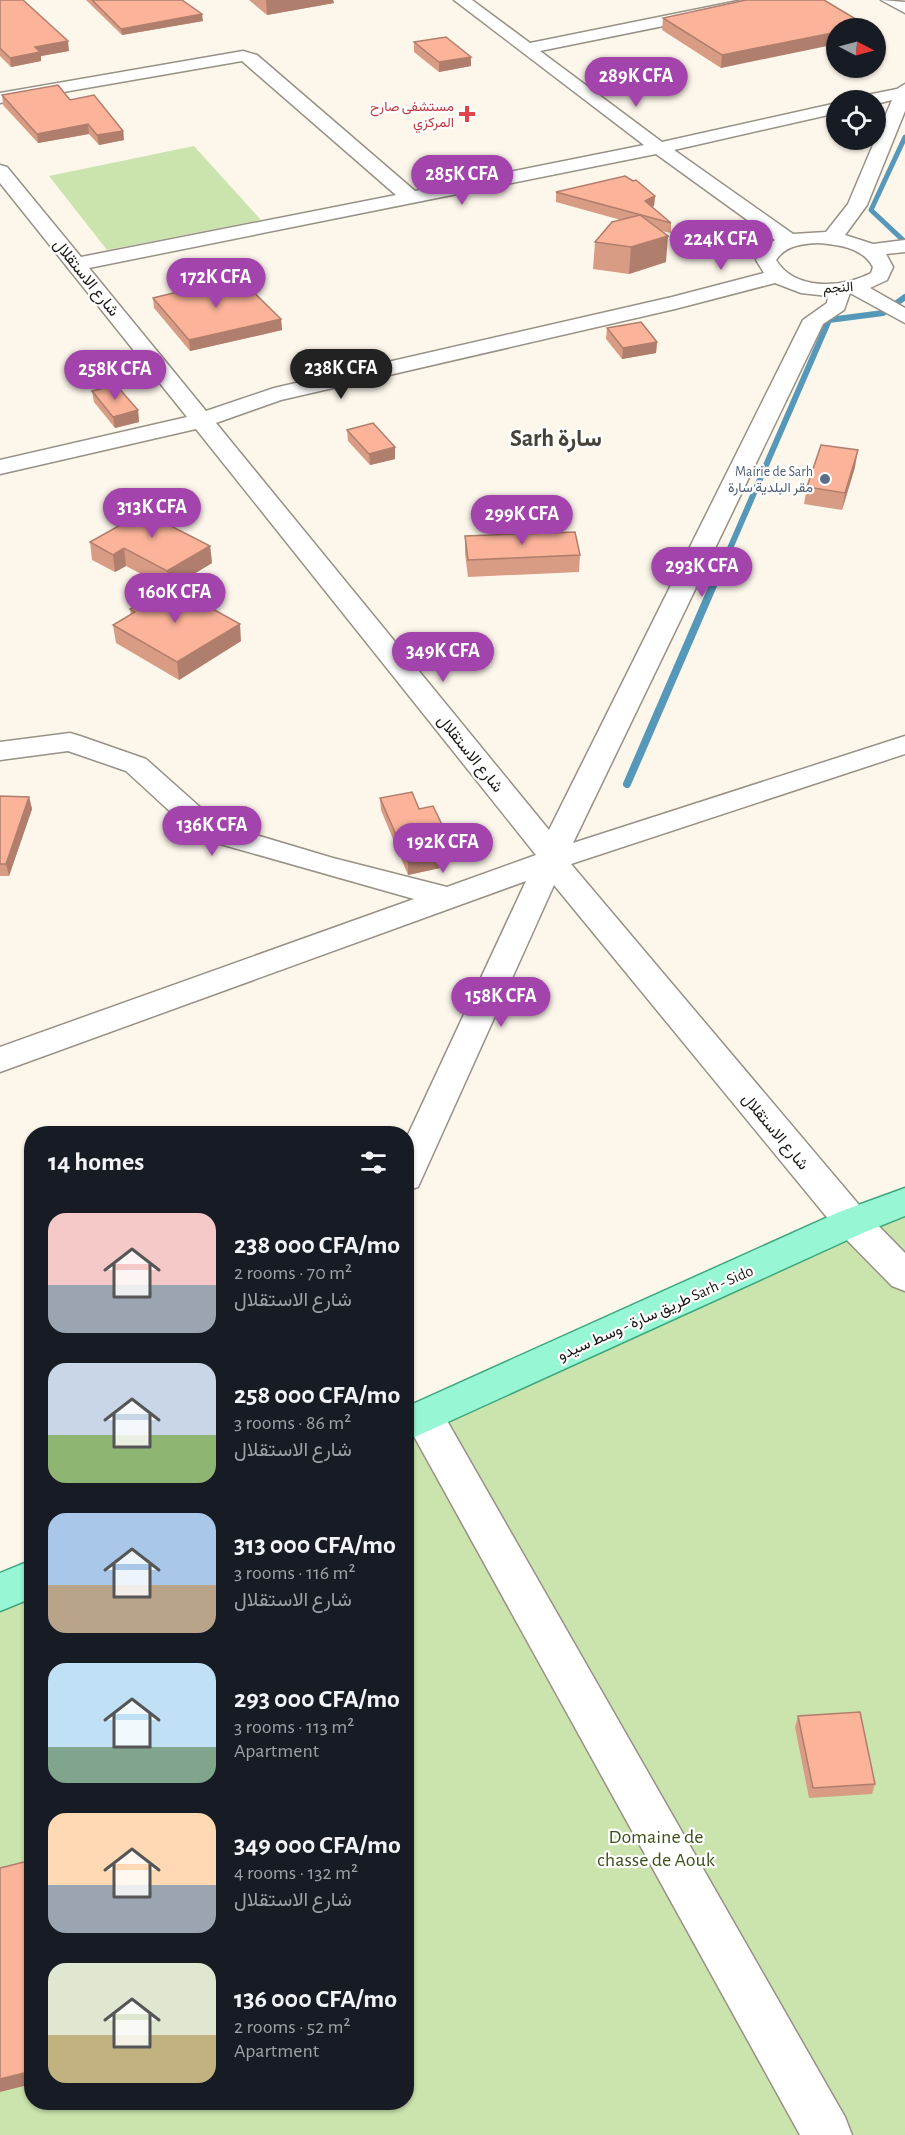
<!DOCTYPE html>
<meta charset="utf-8">
<style>
body{margin:0;font-family:"Alegreya Sans",Vazirmatn,sans-serif;background:#20242c;color:#f1f3f6;height:100vh;display:flex;flex-direction:column;font-size:22px;white-space:nowrap}
*{box-sizing:border-box;margin:0}
p{font-size:20px;color:#9ea1a6}
.icon{flex:none;width:33px;height:33px;fill:none;stroke:currentColor;stroke-width:2;stroke-linecap:round;stroke-linejoin:round}
.map{position:relative;flex:1;overflow:hidden}
.sheet{position:absolute;left:24px;top:1126px;width:390px;height:984px;display:flex;flex-direction:column;background:#171b24;border-radius:24px;box-shadow:0 2px 4px #0004}
.sheet>*{flex:none}
.needle{width:39px;rotate:96deg}
.tools{position:absolute;left:826px;top:18px;display:grid;gap:12px}
.tools a{display:grid;place-items:center;width:60px;height:60px;border-radius:50%;background:#171b24;box-shadow:0 2px 4px #0004;font-size:30px}
.price{position:absolute;translate:-50% -51px;padding:0 14px;border-radius:21px;background:#a344ad;color:#fff;font-size:20px;line-height:39px;filter:drop-shadow(0 2px 3px #0008)}
.price::after{content:'';position:absolute;left:50%;top:36px;width:18px;height:14px;margin-left:-9px;background:inherit;clip-path:polygon(0 0,100% 0,50% 100%)}
.price.current{background:#222;color:#fff}
ul{padding:0;list-style:none}
li{display:flex;align-items:center;gap:18px;height:150px;padding:0 24px}
li span{display:grid;place-items:center;flex:none;width:168px;height:120px;border-radius:18px;color:#555}
li>.icon{margin-inline-start:auto}
span .icon{width:72px;height:72px;fill:#fffc;stroke-width:1}
li b{font-size:26px}
h2{display:flex;justify-content:space-between;align-items:center;height:72px;padding:0 24px;font-size:26px}
.map>svg:first-child{display:block}
</style>
<div class="map">
<svg width="905" height="2135" viewBox="0 0 905 2135">
<rect width="100%" height="100%" fill="#fdf6eb"/>
<g fill="#cbe4ae">
<path d="M194,146L261,220L107,250L49,176Z"/>
<path d="M905,1202V2135H0V1592L31,1579L32,2103H406L407,1424Z"/>
</g>
<g fill="none" stroke-linecap="round" stroke-linejoin="round">
<path stroke="#5698b9" stroke-width="5" d="M905,137L871,210L905,242"/>
<path stroke="#5698b9" stroke-width="6" d="M715,583L829,320L883,313L905,297"/>
<path stroke="#5698b9" stroke-width="8" d="M627,784L715,581"/>
<g stroke="#979186" stroke-width="3">
<g id="minor">
<path d="M454,0H472L530,43L743,0H775L767,5L540,51L662,142L837,103V113L674,150L793,234L826,232L848,204L892,100L876,104V100H860L862,96L897,89L905,84V111L867,205L845,235L873,244L905,240V252L886,254L893,267L887,280L870,288L905,308V323L850,293L844,310L823,324L573,843L905,736V754L571,864L865,1212L905,1253V1291L892,1286L839,1232L554,885L418,1187L406,1191V1139L526,881L0,1072V1047L414,899L199,838L126,771L68,751L0,760V742L70,733L80,736L146,759L219,824L333,858L447,887L536,855L196,429L0,474V460L187,417L0,183V165L7,167L81,257L396,195L242,61L0,103V93L243,51L257,55L415,191L644,145ZM656,154L775,240L763,249L756,260L764,273L672,297L274,388L206,411L89,268ZM818,243C839,245 862,247 873,267L871,273C842,288 795,291 776,260C786,245 802,244 818,243ZM775,283L801,293L828,296L827,303L803,320L549,830L216,423L281,400L675,309Z"/>
<path d="M881,0L905,2V13Z"/>
<path d="M424,1401L438,1405L845,2117L852,2135H800L410,1429L406,1421L410,1405Z"/>
</g>
</g>
<g stroke="#3ea67e" stroke-width="3">
<g id="major">
<path d="M905,1188V1216L865,1232L406,1441V1407L839,1212Z"/>
<path d="M32,1560V1598L0,1611V1573Z"/>
</g>
</g>
<use href="#minor" fill="#fff" fill-rule="evenodd"/>
<use href="#major" fill="#97f7d4" fill-rule="evenodd"/>
</g>
<g fill="#d89b84">
<path d="M0,0L69,51L41,56V61L11,67L0,56Z"/>
<path d="M86,0H182L203,21L122,35Z"/>
<path d="M249,0H333L334,3L267,15Z"/>
<path d="M663,18L864,24V28H837L721,68L662,30Z"/>
<path d="M414,42L471,57V66L439,72L414,52Z"/>
<path d="M2,95L70,100L123,131L124,140L99,145L89,134L38,143L3,105Z"/>
<path d="M556,192L655,196L654,206L652,207L671,223V233L662,231L666,262L629,274L593,269L595,242L621,220L556,202Z"/>
<path d="M153,298L281,319L282,330L190,351L154,308Z"/>
<path d="M607,328L657,342L656,353L622,359L606,339Z"/>
<path d="M92,391L138,410L139,422L115,428L94,402Z"/>
<path d="M347,430L395,447V459L370,465L348,441Z"/>
<path d="M855,467L842,510L804,504L807,487Z"/>
<path d="M175,528L210,546L212,563L172,587L241,641L179,680L116,643L113,625L131,615L130,609L168,588L126,566L115,572L92,560L90,542Z"/>
<path d="M465,536L580,555L579,572L468,577L465,553Z"/>
<path d="M0,796L29,797L32,809L9,876H0Z"/>
<path d="M380,798L419,809L447,848L437,849L440,856V868L408,875L381,810Z"/>
<path d="M798,1716L875,1784L872,1794L809,1798L795,1727Z"/>
</g>
<g fill="#b07e6c">
<path d="M266,0H333L334,3L267,15Z"/>
<path d="M202,14L203,21L122,35L121,29Z"/>
<path d="M864,24V28H843Z"/>
<path d="M837,32V44L721,68L722,55Z"/>
<path d="M68,41L69,51L41,56V61L11,67L10,58L35,47Z"/>
<path d="M471,57V66L439,72V62Z"/>
<path d="M88,124L89,134L38,143L37,134Z"/>
<path d="M123,131L124,140L99,145L97,135Z"/>
<path d="M655,196L654,206L644,211L645,201Z"/>
<path d="M668,236L666,262L629,274L631,247Z"/>
<path d="M281,319L282,330L190,351L189,340Z"/>
<path d="M657,342L656,353L622,359L623,348Z"/>
<path d="M138,410L139,422L115,428L113,417Z"/>
<path d="M395,447V459L370,465L369,454Z"/>
<path d="M858,450L855,467L842,510L845,493Z"/>
<path d="M174,520L176,537L167,524Z"/>
<path d="M210,546L212,563L169,589L167,571Z"/>
<path d="M124,548L126,566L115,572L113,555Z"/>
<path d="M240,624L241,641L179,680L177,662Z"/>
<path d="M29,797L32,809L9,876L6,864Z"/>
<path d="M447,835V848L432,850V838Z"/>
<path d="M440,856V868L408,875V862Z"/>
<path d="M32,2071V2084L0,2092V2079Z"/>
</g>
<g fill="#fbb49a" stroke="#b07e6c" stroke-width="1.5">
<path d="M0,0H23L68,41L35,47L40,52L10,58L0,48Z"/>
<path d="M92,0H182L202,14L121,29Z"/>
<path d="M746,0H824L864,24L843,28H837V32L722,55L663,18Z"/>
<path d="M446,37L471,57L439,62L414,42Z"/>
<path d="M58,85L70,100L94,95L123,131L97,135L88,124L37,134L2,95Z"/>
<path d="M625,176L633,181L636,180L655,196L645,201L671,223L556,192Z"/>
<path d="M640,215L668,236L631,247L595,242L612,222Z"/>
<path d="M238,277L281,319L189,340L153,298Z"/>
<path d="M641,322L657,342L623,348L607,328Z"/>
<path d="M116,385L138,410L113,417L92,391Z"/>
<path d="M373,423L395,447L369,454L347,430Z"/>
<path d="M821,445L858,450L845,493L807,487Z"/>
<path d="M163,501L174,520L167,524L210,546L167,571L124,548L113,555L90,542Z"/>
<path d="M575,532L580,555L468,560L465,536Z"/>
<path d="M171,586L240,624L177,662L113,625L135,612L130,609Z"/>
<path d="M412,792L419,809L433,806L447,835L432,838L440,856L408,862L380,798Z"/>
<path d="M0,796L29,797L6,864H0Z"/>
<path d="M860,1712L875,1784L813,1788L798,1716Z"/>
<path d="M32,1860V2071L0,2079V1868Z"/>
</g>
<path fill="#e0444e" stroke="#fff" stroke-width="2" d="M464 105h6v6h6v6h-6v6h-6v-6h-6v-6h6z"/>
<circle fill="#5c6f8a" stroke="#fff" stroke-width="2" cx="825" cy="479" r="6"/>
<g text-anchor="middle" stroke-width="4.5" stroke-linejoin="round" paint-order="stroke">
<g font-size="14" fill="#be3a42" stroke="#fff" text-anchor="end">
<text x="454" y="111">مستشفى صارح<tspan x="454" dy="16">المركزي</tspan></text>
</g>
<g font-size="14" fill="#1b1915" stroke="#fff">
<text transform="translate(838 287) rotate(-4)" y="5">النجم</text>
</g>
<g font-size="14" fill="#4e5e75" stroke="#fff" text-anchor="end">
<text x="813" y="476">Mairie de Sarh<tspan x="813" dy="16">مقر البلدية سارة</tspan></text>
</g>
<g font-size="16" fill="#1b1915" stroke="#fff">
<text transform="translate(87 277) rotate(51)" y="6">شارع الاستقلال</text>
<text transform="translate(471 753) rotate(51)" y="6">شارع الاستقلال</text>
<text transform="translate(776 1131) rotate(50)" y="6">شارع الاستقلال</text>
<text transform="translate(655 1312) rotate(-24)" y="6">طريق سارة - وسط سيدو Sarh - Sido</text>
</g>
<g font-size="20" fill="#3b5119" stroke="#fff">
<text x="656" y="1843">Domaine de<tspan x="656" dy="23">chasse de Aouk</tspan></text>
</g>
<g font-size="24" font-weight="bold" fill="#474239" stroke="#fff">
<text x="556" y="446">Sarh سارة</text>
</g>
</g>
</svg>
<div class="tools">
<a><svg class="needle" viewBox="-14 -14 28 28"><path d="M0-13l5 13h-10z" fill="#e53935"/><path d="M0 13l5-13h-10z" fill="#9ea1a6"/></svg></a>
<a><svg class="icon" aria-label="locate" viewBox="0 0 24 24"><circle cx="12" cy="12" r="6"/><path d="M12 2v4M12 18v4M2 12h4M18 12h4"/></svg></a>
</div>
<b class="price" style="left:636px;top:108px">289K CFA</b>
<b class="price" style="left:462px;top:206px">285K CFA</b>
<b class="price" style="left:721px;top:271px">224K CFA</b>
<b class="price" style="left:216px;top:309px">172K CFA</b>
<b class="price current" style="left:341px;top:400px">238K CFA</b>
<b class="price" style="left:115px;top:401px">258K CFA</b>
<b class="price" style="left:152px;top:539px">313K CFA</b>
<b class="price" style="left:522px;top:546px">299K CFA</b>
<b class="price" style="left:702px;top:598px">293K CFA</b>
<b class="price" style="left:175px;top:624px">160K CFA</b>
<b class="price" style="left:443px;top:683px">349K CFA</b>
<b class="price" style="left:212px;top:857px">136K CFA</b>
<b class="price" style="left:443px;top:874px">192K CFA</b>
<b class="price" style="left:501px;top:1028px">158K CFA</b>
<section class="sheet">
<h2>14 homes<svg class="icon" aria-label="filters" viewBox="0 0 24 24"><path d="M4 7h16M4 17h16"/><circle cx="9" cy="7" r="2"/><circle cx="15" cy="17" r="2"/></svg></h2>
<ul>
<li><span style="background:linear-gradient(#f6c9c9 60%,#9aa5b1 0)"><svg class="icon" aria-label="home" viewBox="0 0 24 24"><path d="M3 11l9-7 9 7M6 9v11h12V9"/></svg></span><div><b>238 000 CFA/mo</b><p>2 rooms · 70 m²</p><p>شارع الاستقلال</p></div></li>
<li><span style="background:linear-gradient(#c9d6e8 60%,#8fb573 0)"><svg class="icon" aria-label="home" viewBox="0 0 24 24"><path d="M3 11l9-7 9 7M6 9v11h12V9"/></svg></span><div><b>258 000 CFA/mo</b><p>3 rooms · 86 m²</p><p>شارع الاستقلال</p></div></li>
<li><span style="background:linear-gradient(#a9c7e8 60%,#b9a48a 0)"><svg class="icon" aria-label="home" viewBox="0 0 24 24"><path d="M3 11l9-7 9 7M6 9v11h12V9"/></svg></span><div><b>313 000 CFA/mo</b><p>3 rooms · 116 m²</p><p>شارع الاستقلال</p></div></li>
<li><span style="background:linear-gradient(#bfe0f5 70%,#7fa58c 0)"><svg class="icon" aria-label="home" viewBox="0 0 24 24"><path d="M3 11l9-7 9 7M6 9v11h12V9"/></svg></span><div><b>293 000 CFA/mo</b><p>3 rooms · 113 m²</p><p>Apartment</p></div></li>
<li><span style="background:linear-gradient(#ffd9b3 60%,#9aa5b1 0)"><svg class="icon" aria-label="home" viewBox="0 0 24 24"><path d="M3 11l9-7 9 7M6 9v11h12V9"/></svg></span><div><b>349 000 CFA/mo</b><p>4 rooms · 132 m²</p><p>شارع الاستقلال</p></div></li>
<li><span style="background:linear-gradient(#dfe7d0 60%,#c2b280 0)"><svg class="icon" aria-label="home" viewBox="0 0 24 24"><path d="M3 11l9-7 9 7M6 9v11h12V9"/></svg></span><div><b>136 000 CFA/mo</b><p>2 rooms · 52 m²</p><p>Apartment</p></div></li>
</ul>
</section>
</div>
